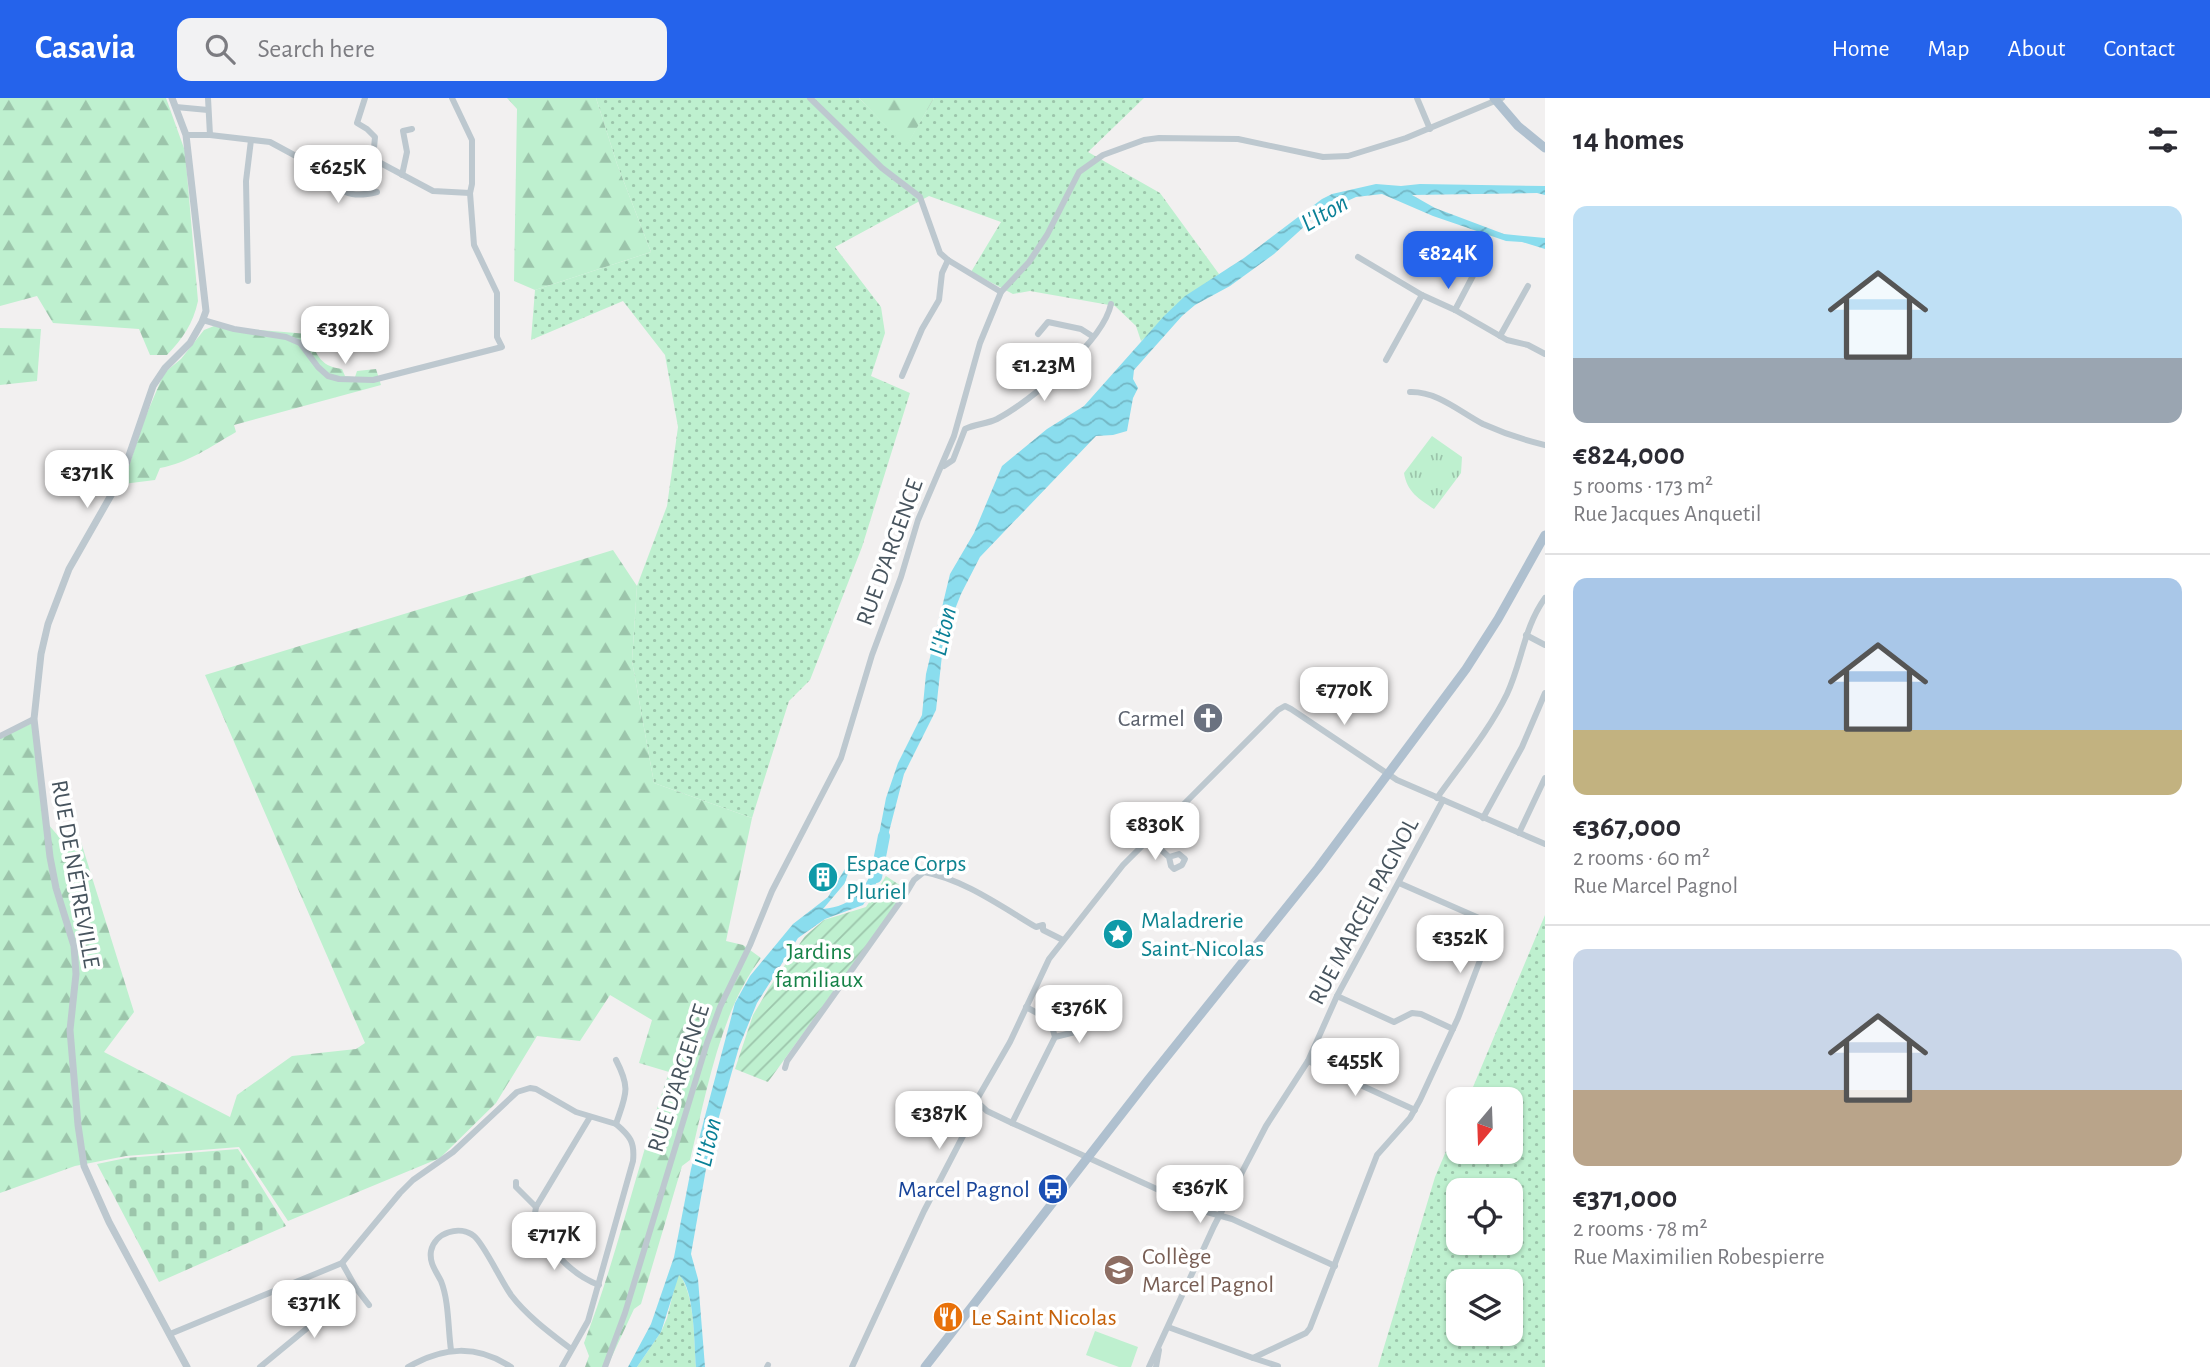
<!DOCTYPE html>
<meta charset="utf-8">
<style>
body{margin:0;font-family:"Alegreya Sans",sans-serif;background:#f2f2f3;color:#2b2b33;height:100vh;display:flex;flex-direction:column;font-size:26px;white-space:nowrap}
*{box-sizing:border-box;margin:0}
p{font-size:23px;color:#7c7c81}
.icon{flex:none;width:38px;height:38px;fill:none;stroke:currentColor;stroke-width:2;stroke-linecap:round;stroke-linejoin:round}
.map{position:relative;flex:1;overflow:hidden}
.panel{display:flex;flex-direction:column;background:#fff;width:665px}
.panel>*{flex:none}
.needle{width:46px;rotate:199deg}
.controls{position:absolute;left:1446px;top:989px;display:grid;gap:14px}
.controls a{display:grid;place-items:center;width:77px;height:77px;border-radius:14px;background:#fff;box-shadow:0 2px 5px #0004;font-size:35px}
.price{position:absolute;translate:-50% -60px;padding:0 16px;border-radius:14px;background:#fff;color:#222;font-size:23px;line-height:46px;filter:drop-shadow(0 2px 4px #0008)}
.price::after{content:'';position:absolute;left:50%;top:42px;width:21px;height:16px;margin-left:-10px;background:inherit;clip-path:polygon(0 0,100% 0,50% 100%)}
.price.active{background:#2563eb;color:#fff}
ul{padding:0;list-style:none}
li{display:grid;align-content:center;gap:14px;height:371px;padding:0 28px}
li+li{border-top:2px solid #e1e1e2}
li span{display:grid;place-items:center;height:217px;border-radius:14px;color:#555}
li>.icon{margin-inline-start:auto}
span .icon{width:126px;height:126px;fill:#fffc;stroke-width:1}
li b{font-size:30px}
h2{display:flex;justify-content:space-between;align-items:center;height:84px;padding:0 28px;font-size:30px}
header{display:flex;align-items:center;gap:42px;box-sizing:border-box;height:98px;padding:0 35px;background:#2563eb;color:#fff}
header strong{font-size:33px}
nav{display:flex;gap:38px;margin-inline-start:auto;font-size:24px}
.search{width:490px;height:63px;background:#f2f2f3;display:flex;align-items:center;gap:18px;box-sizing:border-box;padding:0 24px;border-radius:14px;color:#7c7c81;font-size:26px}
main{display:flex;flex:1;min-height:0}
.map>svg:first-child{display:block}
</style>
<header>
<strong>Casavia</strong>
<div class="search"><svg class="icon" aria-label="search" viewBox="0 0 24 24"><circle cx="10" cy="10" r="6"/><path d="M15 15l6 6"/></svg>Search here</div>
<nav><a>Home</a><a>Map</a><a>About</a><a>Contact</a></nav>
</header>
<main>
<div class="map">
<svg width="1545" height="1269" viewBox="0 0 1545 1269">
<defs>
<pattern id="grass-dots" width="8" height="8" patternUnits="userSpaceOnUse" patternTransform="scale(1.75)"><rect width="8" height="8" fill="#bef0cf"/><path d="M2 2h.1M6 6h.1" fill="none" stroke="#9cc5ab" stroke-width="1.8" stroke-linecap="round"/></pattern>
<pattern id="forest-firs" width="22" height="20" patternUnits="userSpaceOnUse" patternTransform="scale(1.75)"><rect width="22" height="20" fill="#bef0cf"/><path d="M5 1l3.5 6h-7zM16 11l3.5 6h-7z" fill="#9cc5ab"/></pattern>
<pattern id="cemetery-stones" width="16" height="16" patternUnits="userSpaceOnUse" patternTransform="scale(1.75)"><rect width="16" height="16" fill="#bef0cf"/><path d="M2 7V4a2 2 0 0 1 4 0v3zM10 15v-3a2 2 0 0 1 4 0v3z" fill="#9cc5ab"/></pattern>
<pattern id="park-tufts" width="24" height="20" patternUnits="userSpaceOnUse" patternTransform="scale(1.75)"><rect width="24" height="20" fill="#bef0cf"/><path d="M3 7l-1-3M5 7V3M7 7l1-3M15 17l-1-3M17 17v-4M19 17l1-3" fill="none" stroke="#9cc5ab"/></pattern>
<pattern id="garden-furrows" width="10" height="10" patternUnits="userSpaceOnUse" patternTransform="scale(1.75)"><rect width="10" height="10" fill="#bef0cf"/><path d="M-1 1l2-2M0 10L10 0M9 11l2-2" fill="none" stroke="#9cc5ab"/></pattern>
<pattern id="water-waves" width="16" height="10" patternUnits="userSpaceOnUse" patternTransform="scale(1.75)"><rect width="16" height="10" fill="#8addee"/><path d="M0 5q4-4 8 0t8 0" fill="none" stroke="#73b6c4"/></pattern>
</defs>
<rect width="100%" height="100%" fill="#f2f0f0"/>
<g fill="url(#grass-dots)" fill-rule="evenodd">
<path d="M596,0H859L906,48L934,0H1144L1088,54L1160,95L1219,176L1141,243L1136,228L1115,208L1030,193L1013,196L971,174L1001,124L929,98L835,149L881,209L885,235L871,278L910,295L862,449L810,582L789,603L752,720L654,685L632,563L637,488L667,408L678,329L665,257L623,203L531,242L535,192L651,154L617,66Z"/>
<path d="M1545,817V1269H1378L1435,1079L1458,1025V1054H1510V1001H1468ZM1510,1092V1144H1458V1092ZM1510,1183V1236H1458V1183Z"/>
<path d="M680,1177C695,1199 694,1243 696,1269H637L661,1234L667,1220L677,1179Z"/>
</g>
<g fill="url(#forest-firs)">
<path d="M0,0H166L185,53L198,203C193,226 183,240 167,257H150L139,231L53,225L37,198L0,208Z"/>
<path d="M507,0H596L617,66L651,154L535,192L514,183L517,11Z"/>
<path d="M859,0H934L906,49Z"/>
<path d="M214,228L308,236C317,255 318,268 342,271L345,278L355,279L357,273L376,271L381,287L234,327L236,334C212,348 188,365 160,370L155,382L123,386L145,320L164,275L181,261L204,232Z"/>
<path d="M0,230L41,231L37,283L0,287Z"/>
<path d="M613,452L637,488L632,563L654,685L752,720L726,843L743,847L761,860C720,913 706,997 690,1062L682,1068L641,1206L634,1211L607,1269H585L589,1258L584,1245C618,1156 638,1064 669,974L639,965L652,922L610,897L580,943L537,938L496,1005L440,1060L288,1123L239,1049L126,1058L75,1068L0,1095V640L32,625L43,720L59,739L81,744L134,914L104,954L230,1019L237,997L292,958L356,951L365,945L205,577Z"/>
</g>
<path fill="url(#cemetery-stones)" d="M238,1051L286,1128L159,1184L97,1066L126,1060Z"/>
<path fill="url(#park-tufts)" d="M1432,338L1462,359L1461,375L1434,411C1419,401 1407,394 1404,375Z"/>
<path fill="url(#garden-furrows)" d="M886,778L907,792L768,984L735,971L753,917L769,890L805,838L824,822L866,809Z"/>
<path fill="#bef0cf" d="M1095,1233L1138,1249L1131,1269H1119L1086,1257Z"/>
<g fill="url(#water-waves)">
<path d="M1376,86L1401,88L1420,86L1545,88V97L1537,95L1412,97L1435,110L1504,136L1545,140V151L1522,144L1506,143L1433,118L1382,96L1356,99L1317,117L1274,156L1230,188L1195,207L1182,218L1134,272L1133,281L1138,290L1133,300L1127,333L1113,337L1096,338L980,459L961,496L944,539L936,612L904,676L884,753L876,752L886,700L898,665L922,617L926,576L950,476L974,435L1002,368L1047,331L1084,308L1164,218L1185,198L1244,160L1322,101L1332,96Z"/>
<path d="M851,761L855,763L850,769L845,785L823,811C853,808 868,792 874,762H885L880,779L863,807L825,821L798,840L757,905L739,949L709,1054L691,1156L698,1181L705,1269H696C694,1247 695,1191 679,1177L661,1234L637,1269H628L651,1226L674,1159L691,1071L735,905L750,878L793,826L828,799Z"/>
</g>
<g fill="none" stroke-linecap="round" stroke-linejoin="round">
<path stroke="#8addee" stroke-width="12" d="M876,779L884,738"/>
<g stroke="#bdc8cf" stroke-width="6">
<path d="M365,0L357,25L367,31L375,39L373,61"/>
<path d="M810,0L882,70L920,99L940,155L948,162L1001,194"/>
<path d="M1417,0L1430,31"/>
<path d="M176,9L208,12"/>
<path d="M186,37H210L208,0"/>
<path d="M210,37L270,44L331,77"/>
<path d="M373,61L433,93L470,95"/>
<path d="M331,77L330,86C347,97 357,99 377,94"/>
<path d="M331,77L342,63L359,67L373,61"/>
<path d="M402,77L407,54L403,33L412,31"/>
<path d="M1358,159L1422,197"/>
<path d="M248,183L246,83L251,42"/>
<path d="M1455,212L1476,172"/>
<path d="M203,222L234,231L286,239L300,245L318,269L328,278L339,281L373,282L502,249L497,239V195L474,147L470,95L472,86V42L452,0"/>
<path d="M1038,236L1048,224L1081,231L1092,238"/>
<path d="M1500,238L1528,188"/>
<path d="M1386,262L1422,197L1455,212L1507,242L1528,247L1545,256"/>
<path d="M902,278L922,231L939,202L942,175L948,162"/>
<path d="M1410,294C1437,293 1460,314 1483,326C1503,335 1524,342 1545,347"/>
<path d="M944,368L953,362L965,331C975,326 987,326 997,321C1031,303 1103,244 1111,206"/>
<path d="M1526,537L1545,547"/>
<path d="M0,638L34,621"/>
<path d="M1437,700C1461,666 1489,633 1507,596C1522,564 1524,529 1545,500"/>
<path d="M1483,720L1522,649L1545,595"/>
<path d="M1519,735L1545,680"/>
<path d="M1149,741L1169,759L1171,768L1174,771L1182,767L1185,761L1179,756L1169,759"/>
<path d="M1337,898L1394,924L1412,915L1421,916L1453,931"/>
<path d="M1026,909L1050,922L1055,939L1075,934L1070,916L1050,922"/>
<path d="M1308,963L1415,1012"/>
<path d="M785,970L787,963L905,797L914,782L924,774C963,781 1002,809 1036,829L1043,827V832L1063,842"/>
<path d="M976,1003L987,1013L1012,1025L1207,1114L1232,1121L1335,1168"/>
<path d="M1012,1025L1055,939"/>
<path d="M516,1084V1089L536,1109L590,1019"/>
<path d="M533,1128C552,1151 569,1176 599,1187"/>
<path d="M515,1147L523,1135L533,1128L536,1109"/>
<path d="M342,1165L356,1190"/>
<path d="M1168,1229L1253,1260L1306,1235L1310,1230L1377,1057L1410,1020L1420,1002L1458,920L1492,831L1488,824L1399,785"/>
<path d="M170,1236L342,1165L400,1095L413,1082L453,1054L517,994L530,990L536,991L576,1014L616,1026"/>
<path d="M451,1252C448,1231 449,1203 441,1183C436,1173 429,1165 431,1153C435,1134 460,1127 474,1138C484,1146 501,1183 511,1197C527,1218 550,1235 571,1251"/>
<path d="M1253,1260L1278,1268"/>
<path d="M260,1269L356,1190L369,1207"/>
<path d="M408,1269C443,1249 476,1246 511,1269"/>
<path d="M562,1269L588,1223L633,1063C635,1044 630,1038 616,1026C626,996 631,991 616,962"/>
<path d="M605,1269L625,1215L707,945L720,909L750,847L772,793L841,660L872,557L901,479L918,422L954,338L980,245L1001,194L1029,164L1047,137L1079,74L1103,57L1144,42L1159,40L1238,41L1323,59L1348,58L1406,40L1502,0"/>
<path d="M767,1269L768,1267"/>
<path d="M852,1269L924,1113L964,1036L976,1003L1010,944L1049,861L1123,767L1278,612L1285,608L1291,611L1397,682L1545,746"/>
<path d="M1149,1269L1214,1128L1266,1028L1308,963L1337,898L1443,702"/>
<path d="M1156,1269L1159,1252"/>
</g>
<path stroke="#bdc8cf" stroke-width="7" d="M172,0L186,37L206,213L202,224L190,245L165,270L153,288L122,378L69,471L48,526L41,556L34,621L50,759L56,790L74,848L76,876L70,932L78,1027L84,1068L109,1124L187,1269"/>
<g stroke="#afc0cf" stroke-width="9">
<path d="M1494,0L1518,28L1545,50"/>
<path d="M925,1269L1148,982L1318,770L1466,571L1498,521L1545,437"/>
</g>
</g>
<defs>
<g id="church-disc" transform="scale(1.575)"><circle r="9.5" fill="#6b7280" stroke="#fff"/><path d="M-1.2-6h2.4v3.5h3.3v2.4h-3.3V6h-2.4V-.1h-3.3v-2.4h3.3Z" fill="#fff"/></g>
<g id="building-disc" transform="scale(1.575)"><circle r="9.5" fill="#0f9aa8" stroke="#fff"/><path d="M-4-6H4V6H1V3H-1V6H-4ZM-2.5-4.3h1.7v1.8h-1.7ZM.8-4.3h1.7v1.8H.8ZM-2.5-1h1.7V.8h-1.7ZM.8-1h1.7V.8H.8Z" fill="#fff"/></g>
<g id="sight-disc" transform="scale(1.575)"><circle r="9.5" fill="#0f9aa8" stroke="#fff"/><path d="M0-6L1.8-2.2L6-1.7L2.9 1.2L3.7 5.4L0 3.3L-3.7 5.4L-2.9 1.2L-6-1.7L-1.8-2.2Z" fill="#fff"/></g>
<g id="bus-disc" transform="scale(1.575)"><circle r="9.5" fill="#1a4fb4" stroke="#fff"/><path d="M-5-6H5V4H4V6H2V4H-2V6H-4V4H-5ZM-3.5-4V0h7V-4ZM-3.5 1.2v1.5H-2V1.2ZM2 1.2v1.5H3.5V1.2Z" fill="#fff"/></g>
<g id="school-disc" transform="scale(1.575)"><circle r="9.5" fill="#8d6e63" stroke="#fff"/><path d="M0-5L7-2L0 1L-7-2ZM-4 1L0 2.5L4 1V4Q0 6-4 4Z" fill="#fff"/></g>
<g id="restaurant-disc" transform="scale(1.575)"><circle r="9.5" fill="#e8710a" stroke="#fff"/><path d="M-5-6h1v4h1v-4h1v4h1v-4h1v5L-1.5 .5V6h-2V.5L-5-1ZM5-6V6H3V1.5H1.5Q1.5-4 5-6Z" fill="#fff"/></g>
</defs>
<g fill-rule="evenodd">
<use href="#church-disc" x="1208" y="620"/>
<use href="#building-disc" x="823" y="779"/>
<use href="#sight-disc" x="1118" y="836"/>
<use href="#bus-disc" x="1053" y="1091"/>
<use href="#school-disc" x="1119" y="1172"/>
<use href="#restaurant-disc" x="948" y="1219"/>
</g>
<g text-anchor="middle" stroke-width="7" stroke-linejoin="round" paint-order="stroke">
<g font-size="24" fill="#47545e" stroke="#fff">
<text transform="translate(889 454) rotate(-70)" y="8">RUE D'ARGENCE</text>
<text transform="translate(76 776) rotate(80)" y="8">RUE DE NÉTREVILLE</text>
<text transform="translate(1363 813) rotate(-62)" y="8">RUE MARCEL PAGNOL</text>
<text transform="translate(678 980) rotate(-72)" y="8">RUE D'ARGENCE</text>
</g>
<g font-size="24" fill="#5b616d" stroke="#fff" text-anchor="end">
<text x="1185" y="628">Carmel</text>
</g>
<g font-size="24" fill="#0d838f" stroke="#fff" text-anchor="start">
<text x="846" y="773">Espace Corps<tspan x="846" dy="28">Pluriel</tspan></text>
<text x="1141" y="830">Maladrerie<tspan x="1141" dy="28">Saint-Nicolas</tspan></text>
</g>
<g font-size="24" fill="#158247" stroke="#fff">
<text x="819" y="861">Jardins<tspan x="819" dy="28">familiaux</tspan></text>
</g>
<g font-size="24" fill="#164399" stroke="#fff" text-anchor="end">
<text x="1030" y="1099">Marcel Pagnol</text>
</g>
<g font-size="24" fill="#785e54" stroke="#fff" text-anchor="start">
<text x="1142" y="1166">Collège<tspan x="1142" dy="28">Marcel Pagnol</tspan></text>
</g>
<g font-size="24" fill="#c56008" stroke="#fff" text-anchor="start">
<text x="971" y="1227">Le Saint Nicolas</text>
</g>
<g font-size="26" font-style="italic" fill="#0a8097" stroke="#fff">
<text transform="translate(1324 114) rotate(-30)" y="9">L'Iton</text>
<text transform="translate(942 533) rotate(-77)" y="9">L'Iton</text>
<text transform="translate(707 1044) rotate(-77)" y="9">L'Iton</text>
</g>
</g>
</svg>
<div class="controls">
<a><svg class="needle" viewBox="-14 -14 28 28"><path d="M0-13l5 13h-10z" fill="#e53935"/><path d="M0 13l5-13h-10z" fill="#7c7c81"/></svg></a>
<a><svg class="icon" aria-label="locate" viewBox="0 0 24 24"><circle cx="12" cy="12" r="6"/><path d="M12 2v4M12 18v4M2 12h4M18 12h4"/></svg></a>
<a><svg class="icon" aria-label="layers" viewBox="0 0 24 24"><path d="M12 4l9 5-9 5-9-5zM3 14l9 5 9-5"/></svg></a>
</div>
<b class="price" style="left:338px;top:107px">€625K</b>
<b class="price active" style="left:1448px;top:193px">€824K</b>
<b class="price" style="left:345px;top:268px">€392K</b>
<b class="price" style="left:1044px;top:305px">€1.23M</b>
<b class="price" style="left:87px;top:412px">€371K</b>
<b class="price" style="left:1344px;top:629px">€770K</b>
<b class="price" style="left:1155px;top:764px">€830K</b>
<b class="price" style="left:1460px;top:877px">€352K</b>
<b class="price" style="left:1079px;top:947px">€376K</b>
<b class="price" style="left:1355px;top:1000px">€455K</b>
<b class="price" style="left:939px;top:1053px">€387K</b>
<b class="price" style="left:1200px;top:1127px">€367K</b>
<b class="price" style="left:554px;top:1174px">€717K</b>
<b class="price" style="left:314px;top:1242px">€371K</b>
</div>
<section class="panel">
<h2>14 homes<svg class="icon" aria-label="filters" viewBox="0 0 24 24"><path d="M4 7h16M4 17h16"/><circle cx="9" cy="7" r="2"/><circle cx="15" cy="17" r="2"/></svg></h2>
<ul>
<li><span style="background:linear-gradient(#bfe0f5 70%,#9aa5b1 0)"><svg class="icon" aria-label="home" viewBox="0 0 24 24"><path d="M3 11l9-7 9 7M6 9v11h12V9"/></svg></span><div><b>€824,000</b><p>5 rooms · 173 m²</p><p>Rue Jacques Anquetil</p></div></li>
<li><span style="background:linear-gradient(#a9c7e8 70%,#c2b280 0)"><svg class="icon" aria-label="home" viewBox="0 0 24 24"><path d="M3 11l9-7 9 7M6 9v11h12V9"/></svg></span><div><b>€367,000</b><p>2 rooms · 60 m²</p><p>Rue Marcel Pagnol</p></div></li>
<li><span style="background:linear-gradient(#c9d6e8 65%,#b9a48a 0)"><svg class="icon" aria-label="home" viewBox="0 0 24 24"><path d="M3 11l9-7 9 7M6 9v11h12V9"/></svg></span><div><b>€371,000</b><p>2 rooms · 78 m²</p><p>Rue Maximilien Robespierre</p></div></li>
</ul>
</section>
</main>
